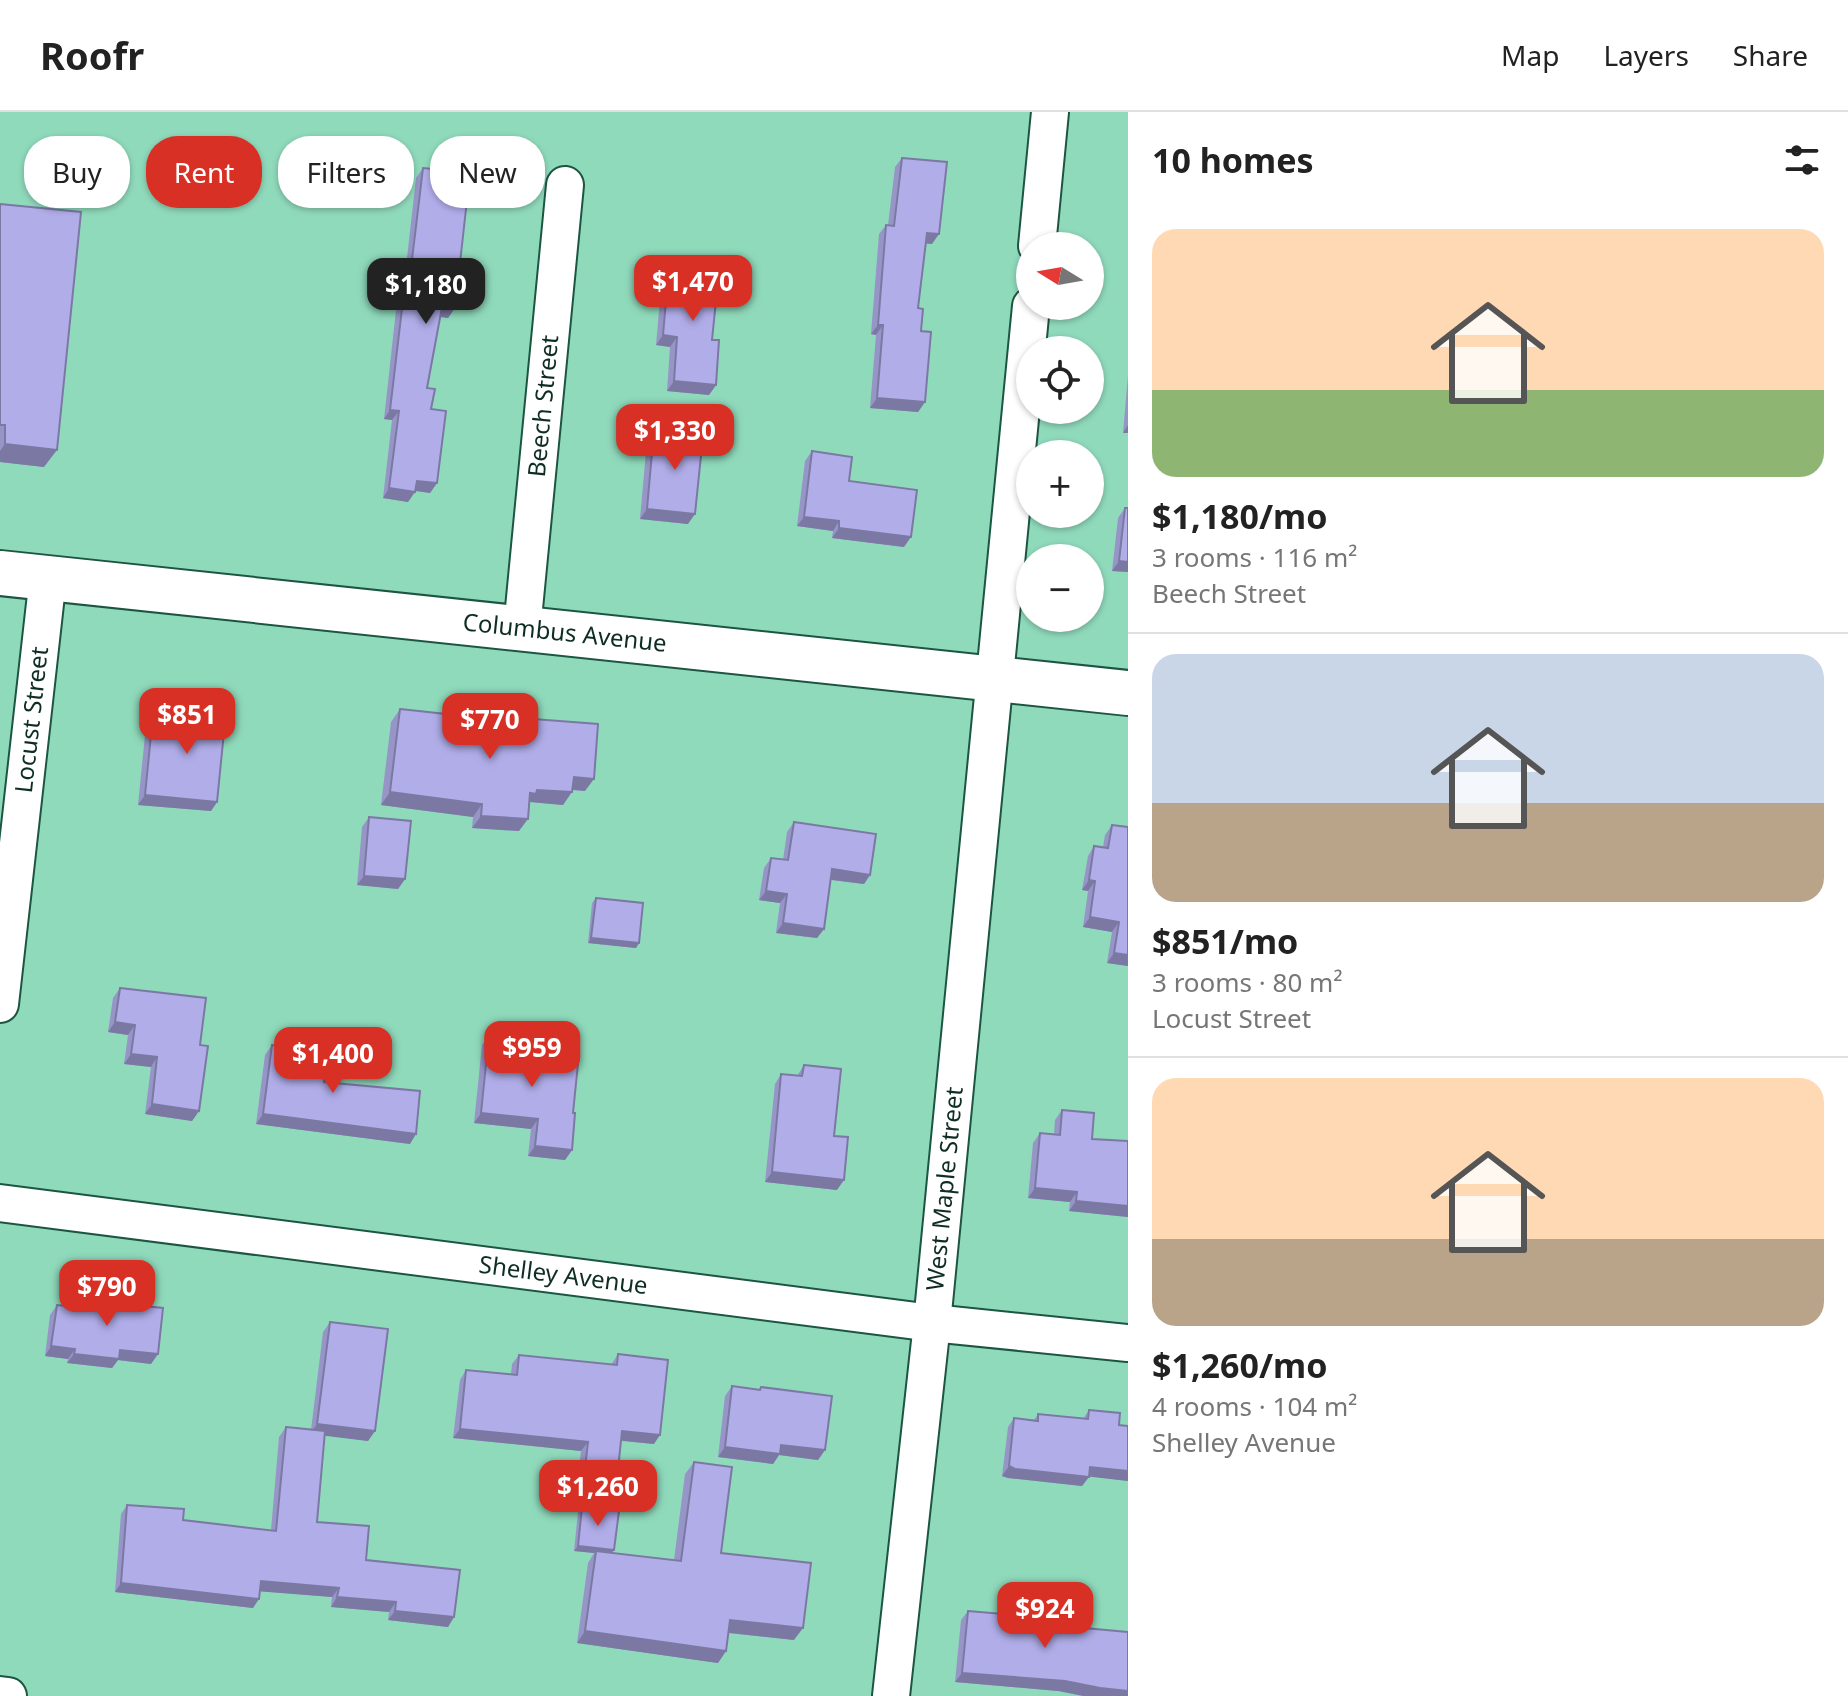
<!DOCTYPE html>
<meta charset="utf-8">
<style>
body{margin:0;font-family:"Noto Sans",sans-serif;background:#f6f6f6;color:#222;height:100vh;display:flex;flex-direction:column;font-size:30px;white-space:nowrap}
*{box-sizing:border-box;margin:0}
p{font-size:26px;color:#767676}
.icon{flex:none;width:44px;height:44px;fill:none;stroke:currentColor;stroke-width:2;stroke-linecap:round;stroke-linejoin:round}
.map{position:relative;flex:1;overflow:hidden}
.sheet{display:flex;flex-direction:column;background:#fff;width:720px}
.sheet>*{flex:none}
.top-card{position:absolute;left:24px;top:24px;width:760px;height:72px;display:flex;gap:16px}
.needle{width:52px;rotate:281deg}
.buttons{position:absolute;left:1016px;top:120px;display:grid;gap:16px}
.buttons a{display:grid;place-items:center;width:88px;height:88px;border-radius:50%;background:#fff;box-shadow:0 2px 6px #0004;font-size:40px}
.price{position:absolute;translate:-50% -68px;padding:0 18px;border-radius:16px;background:#d93025;color:#fff;font-size:26px;line-height:52px;filter:drop-shadow(0 2px 4px #0008)}
.price::after{content:'';position:absolute;left:50%;top:48px;width:24px;height:18px;margin-left:-12px;background:inherit;clip-path:polygon(0 0,100% 0,50% 100%)}
.price.active{background:#222;color:#fff}
ul{padding:0;list-style:none}
li{display:grid;align-content:center;gap:16px;height:424px;padding:0 24px}
li+li{border-top:2px solid #e0e0e0}
li span{display:grid;place-items:center;height:248px;border-radius:24px;color:#555}
li>.icon{margin-inline-start:auto}
span .icon{width:144px;height:144px;fill:#fffc;stroke-width:1}
li b{font-size:34px}
h2{display:flex;justify-content:space-between;align-items:center;height:96px;padding:0 24px;font-size:34px}
.pill{padding:0 28px;border-radius:32px;background:#fff;box-shadow:0 2px 6px #0004;font-size:28px;line-height:72px}
.pill.active{background:#d93025;color:#fff}
header{display:flex;align-items:center;gap:48px;box-sizing:border-box;height:112px;padding:0 40px;background:#fff;border-bottom:2px solid #e0e0e0}
header strong{font-size:38px}
nav{display:flex;gap:44px;margin-inline-start:auto;font-size:28px}
main{display:flex;flex:1;min-height:0}
.map>svg:first-child{display:block}
</style>
<header>
<strong>Roofr</strong>
<nav><a>Map</a><a>Layers</a><a>Share</a></nav>
</header>
<main>
<div class="map">
<svg width="1128" height="1584" viewBox="0 0 1128 1584">
<rect width="100%" height="100%" fill="#90dabc"/>
<g fill="none" stroke-linecap="round" stroke-linejoin="round">
<g stroke="#1c5642" stroke-width="40">
<g id="street">
<path d="M1037,134L1050,0"/>
<path id="s1" d="M522,517L565,73"/>
<path id="s2" d="M0,892L48,465"/>
<path id="s3" d="M0,1091L932,1211L1128,1231"/>
<path d="M0,1583L8,1584"/>
<path id="s4" d="M891,1584L932,1211L1031,194"/>
</g>
</g>
<g stroke="#1c5642" stroke-width="48">
<g id="secondary">
<path id="s5" d="M0,461L1128,581"/>
</g>
</g>
<use href="#street" stroke="#fff" stroke-width="36"/>
<use href="#secondary" stroke="#fff" stroke-width="44"/>
</g>
<g fill="#9795c8">
<path d="M902,46L932,132L926,131L918,196L921,219L925,290L918,300L870,296L876,223L871,222L879,122L886,113H888L895,55Z"/>
<path d="M423,56L455,196L448,206L440,205L427,276L431,297L437,371L430,381L415,379L408,390L383,386L392,308L384,307L396,198L402,190L416,66Z"/>
<path d="M0,92L44,355L0,350Z"/>
<path d="M669,154L712,228L716,273L709,283L667,279L670,235L656,233L662,164Z"/>
<path d="M1128,263V321H1123Z"/>
<path d="M654,318L688,412L640,407L647,328Z"/>
<path d="M812,339L849,369L904,435L832,426L833,419L797,414L805,349Z"/>
<path d="M1125,396L1128,460L1112,459L1118,406Z"/>
<path d="M176,596L217,690L211,699L138,693L145,623L152,613L169,614V605Z"/>
<path d="M400,597L454,617L512,622V619L521,606L585,679L572,678L563,693L530,690L519,719L472,716L473,705L381,693L391,610Z"/>
<path d="M369,705L405,767L398,777L357,773L362,715Z"/>
<path d="M794,710L870,763L864,772L831,768L824,817L817,826L776,821L780,791L759,788L764,756L771,746L783,748L787,720Z"/>
<path d="M1112,713L1128,715V854L1107,851L1112,820L1083,815L1088,779L1082,778L1088,744L1094,734L1103,735L1105,723Z"/>
<path d="M596,786L639,831L636,836L588,831L592,791Z"/>
<path d="M120,876L200,933L199,999L192,1009L145,1002L151,955L124,952L128,923L108,920L113,886Z"/>
<path d="M489,923L521,936L573,1001L572,1038L565,1048L528,1044L531,1017L474,1011L482,933Z"/>
<path d="M272,933L410,1032L256,1012L265,943Z"/>
<path d="M804,953L834,1024L837,1078L765,1070L775,972L781,962L797,964Z"/>
<path d="M1062,998L1092,1027L1128,1029V1105L1069,1099L1070,1090L1028,1086L1033,1031L1040,1021L1054,1022L1055,1008Z"/>
<path d="M67,1186L158,1242L151,1252L118,1248L112,1256L67,1251L68,1247L45,1244L50,1203L57,1193L61,1194Z"/>
<path d="M330,1210L375,1319L368,1329L325,1323L317,1410L366,1448L454,1505L448,1515L388,1508L389,1500L331,1495L332,1485L260,1479L253,1496L115,1480L121,1402L127,1393L183,1408L271,1418L279,1325L286,1315L311,1318L323,1220Z"/>
<path d="M618,1242L654,1332L621,1329L608,1395L575,1391L581,1339L453,1326L460,1268L466,1258L511,1263L512,1252L519,1243L611,1253Z"/>
<path d="M732,1274L759,1277L761,1275L825,1338L818,1348L779,1343L773,1352L718,1345L725,1284Z"/>
<path d="M1089,1298L1119,1313L1128,1314V1369L1089,1364L1082,1374L1008,1366L1002,1364L1008,1315L1014,1306L1034,1308L1038,1302L1083,1307Z"/>
<path d="M694,1350L721,1441L794,1528L728,1521L726,1539L718,1551L577,1531L588,1451L594,1441L574,1439L578,1400L582,1395L614,1438L612,1441L674,1448L685,1362Z"/>
<path d="M968,1499L1058,1579L955,1570L961,1508Z"/>
</g>
<g fill="#7b79a3">
<path d="M927,121L939,122L932,132L920,131Z"/>
<path d="M442,195L455,196L448,206L435,204Z"/>
<path d="M878,213H883L876,223L871,222Z"/>
<path d="M663,223L677,225L670,235L656,233Z"/>
<path d="M674,269L716,273L709,283L667,279Z"/>
<path d="M877,286L925,290L918,300L870,296Z"/>
<path d="M390,298L399,299L392,308L384,307Z"/>
<path d="M1128,313V321H1123Z"/>
<path d="M5,332L57,338L44,355L0,350V339Z"/>
<path d="M417,369L437,371L430,381L410,378Z"/>
<path d="M389,376L415,380L408,390L383,386Z"/>
<path d="M647,397L695,402L688,412L640,407Z"/>
<path d="M804,405L839,409L833,419L797,414Z"/>
<path d="M839,416L911,425L904,435L832,426Z"/>
<path d="M1119,449L1128,450V460L1112,459Z"/>
<path d="M574,665L594,667L585,679L565,677Z"/>
<path d="M537,678L572,680L563,693L530,690L528,694L530,681Z"/>
<path d="M390,680L482,692L473,705L381,693Z"/>
<path d="M145,683L217,690L211,699L138,693Z"/>
<path d="M481,704L528,707L519,719L472,716Z"/>
<path d="M832,757L870,763L864,772L825,767Z"/>
<path d="M364,764L405,767L398,777L357,773Z"/>
<path d="M1089,768L1095,769L1088,779L1082,778Z"/>
<path d="M766,779L787,782L780,791L759,788Z"/>
<path d="M1090,805L1119,810L1112,820L1083,815Z"/>
<path d="M783,811L824,817L817,826L776,821Z"/>
<path d="M591,826L639,831L636,836L588,831Z"/>
<path d="M1114,841L1128,843V854L1107,851Z"/>
<path d="M115,910L135,913L128,923L108,920Z"/>
<path d="M131,942L157,945L151,955L124,952Z"/>
<path d="M152,992L199,999L192,1009L145,1002Z"/>
<path d="M481,1001L538,1007L531,1017L474,1011Z"/>
<path d="M263,1002L416,1022L410,1032L256,1012Z"/>
<path d="M535,1034L572,1038L565,1048L528,1044Z"/>
<path d="M772,1060L844,1068L837,1078L765,1070Z"/>
<path d="M1035,1076L1077,1080L1070,1090L1028,1086Z"/>
<path d="M1076,1089L1128,1094V1105L1069,1099Z"/>
<path d="M51,1234L75,1237L68,1247L45,1244Z"/>
<path d="M120,1238L158,1242L151,1252L118,1248L112,1256L67,1251L74,1242Z"/>
<path d="M317,1312L375,1319L368,1329L310,1322Z"/>
<path d="M460,1317L588,1330L581,1339L453,1326Z"/>
<path d="M622,1319L660,1323L654,1332L616,1328Z"/>
<path d="M781,1333L825,1338L818,1348L779,1343L773,1352L718,1345L725,1335Z"/>
<path d="M1009,1354L1089,1365L1082,1374L1008,1366L1002,1364Z"/>
<path d="M1090,1355L1128,1359V1369L1084,1364Z"/>
<path d="M582,1382L615,1386L608,1395L575,1391Z"/>
<path d="M578,1434L614,1438L610,1443L596,1439L594,1441L574,1439Z"/>
<path d="M261,1469L339,1476L332,1485L255,1479Z"/>
<path d="M121,1471L259,1487L253,1496L115,1480Z"/>
<path d="M337,1485L396,1490L389,1500L331,1495Z"/>
<path d="M395,1499L454,1505L448,1515L388,1508Z"/>
<path d="M730,1508L803,1516L794,1528L721,1520Z"/>
<path d="M585,1519L726,1539L718,1551L577,1531Z"/>
<path d="M962,1561L1065,1569L1128,1579V1584H1083L1058,1579L955,1570Z"/>
</g>
<g fill="#b0ade9" stroke="#7b79a3" stroke-width="2">
<path d="M902,46L947,50L939,122L927,121L918,196L923,197L921,219L931,220L925,290L877,286L883,213H878L886,113L894,114Z"/>
<path d="M423,56L470,61L455,196L442,195L427,276L435,277L431,297L446,299L437,371L417,369L415,380L389,376L399,299L390,298L403,188L407,189Z"/>
<path d="M0,92L81,100L57,338L5,332V313H0Z"/>
<path d="M669,154L719,159L712,228H719L716,273L674,269L677,225L663,223Z"/>
<path d="M654,318L703,324L695,402L647,397Z"/>
<path d="M812,339L852,345L849,369L917,378L911,425L839,416V409L804,405Z"/>
<path d="M1125,396H1128V450L1119,449Z"/>
<path d="M176,596L226,600L217,690L145,683L152,613L175,615Z"/>
<path d="M400,597L455,603L454,617L519,622L521,606L598,612L594,667L574,665L572,680L537,678L536,682L530,681L528,707L481,704L482,692L390,680Z"/>
<path d="M369,705L411,709L405,767L364,764Z"/>
<path d="M794,710L876,722L870,763L832,757L824,817L783,811L787,782L766,779L771,746L788,748Z"/>
<path d="M1112,713L1128,715V843L1114,841L1119,810L1090,805L1095,769L1089,768L1094,734L1108,736Z"/>
<path d="M596,786L643,791L639,831L591,826Z"/>
<path d="M120,876L206,886L200,933L208,934L199,999L152,992L157,945L131,942L135,913L115,910Z"/>
<path d="M489,923L521,926V936L579,942L573,1001H575L572,1038L535,1034L538,1007L481,1001Z"/>
<path d="M272,933L328,941L324,970L420,979L416,1022L263,1002Z"/>
<path d="M804,953L841,957L834,1024L848,1025L844,1068L772,1060L781,962L802,964Z"/>
<path d="M1062,998L1094,1001L1092,1027L1128,1029V1094L1076,1089L1077,1080L1035,1076L1040,1021L1060,1023Z"/>
<path d="M67,1186L163,1196L158,1242L120,1238L119,1247L74,1242L75,1237L51,1234L57,1193L66,1194Z"/>
<path d="M330,1210L388,1217L375,1319L317,1312Z"/>
<path d="M618,1242L668,1248L660,1323L622,1319L615,1386L582,1382L588,1330L460,1317L466,1258L517,1263L519,1243L617,1253Z"/>
<path d="M732,1274L760,1278L761,1275L832,1284L825,1338L781,1333L780,1342L725,1335Z"/>
<path d="M1089,1298L1120,1301L1119,1313L1128,1314V1359L1090,1355L1089,1365L1015,1357L1009,1354L1014,1306L1038,1309V1302L1088,1307Z"/>
<path d="M286,1315L325,1319L317,1410L369,1414L366,1448L460,1458L454,1505L395,1499L396,1490L337,1485L339,1476L261,1469L259,1487L121,1471L127,1393L184,1397L183,1408L276,1419Z"/>
<path d="M694,1350L732,1355L721,1441L811,1451L803,1516L730,1508L726,1539L585,1519L596,1439L681,1449Z"/>
<path d="M582,1395L619,1399L614,1438L578,1434Z"/>
<path d="M968,1499L1075,1508L1074,1515L1128,1520V1579L1100,1576L1065,1569L962,1561Z"/>
</g>
<g text-anchor="middle" stroke-width="7" stroke-linejoin="round" paint-order="stroke">
<g font-size="24" fill="#0f2e23" stroke="#90dabc">
<text dy="8" stroke="none"><textPath href="#s1" startOffset="224">Beech Street</textPath></text>
<text dy="8" stroke="none"><textPath href="#s5" startOffset="568">Columbus Avenue</textPath></text>
<text dy="8" stroke="none"><textPath href="#s2" startOffset="286">Locust Street</textPath></text>
<text dy="8" stroke="none"><textPath href="#s4" startOffset="510">West Maple Street</textPath></text>
<text dy="8" stroke="none"><textPath href="#s3" startOffset="568">Shelley Avenue</textPath></text>
</g>
</g>
</svg>
<div class="buttons">
<a><svg class="needle" viewBox="-14 -14 28 28"><path d="M0-13l5 13h-10z" fill="#e53935"/><path d="M0 13l5-13h-10z" fill="#767676"/></svg></a>
<a><svg class="icon" aria-label="locate" viewBox="0 0 24 24"><circle cx="12" cy="12" r="6"/><path d="M12 2v4M12 18v4M2 12h4M18 12h4"/></svg></a>
<a>+</a>
<a>−</a>
</div>
<b class="price" style="left:693px;top:211px">$1,470</b>
<b class="price active" style="left:426px;top:214px">$1,180</b>
<b class="price" style="left:675px;top:360px">$1,330</b>
<b class="price" style="left:187px;top:644px">$851</b>
<b class="price" style="left:490px;top:649px">$770</b>
<b class="price" style="left:532px;top:977px">$959</b>
<b class="price" style="left:333px;top:983px">$1,400</b>
<b class="price" style="left:107px;top:1216px">$790</b>
<b class="price" style="left:598px;top:1416px">$1,260</b>
<b class="price" style="left:1045px;top:1538px">$924</b>
<div class="top-card">
<a class="pill">Buy</a>
<a class="pill active">Rent</a>
<a class="pill">Filters</a>
<a class="pill">New</a>
</div>
</div>
<section class="sheet">
<h2>10 homes<svg class="icon" aria-label="filters" viewBox="0 0 24 24"><path d="M4 7h16M4 17h16"/><circle cx="9" cy="7" r="2"/><circle cx="15" cy="17" r="2"/></svg></h2>
<ul>
<li><span style="background:linear-gradient(#ffd9b3 65%,#8fb573 0)"><svg class="icon" aria-label="home" viewBox="0 0 24 24"><path d="M3 11l9-7 9 7M6 9v11h12V9"/></svg></span><div><b>$1,180/mo</b><p>3 rooms · 116 m²</p><p>Beech Street</p></div></li>
<li><span style="background:linear-gradient(#c9d6e8 60%,#b9a48a 0)"><svg class="icon" aria-label="home" viewBox="0 0 24 24"><path d="M3 11l9-7 9 7M6 9v11h12V9"/></svg></span><div><b>$851/mo</b><p>3 rooms · 80 m²</p><p>Locust Street</p></div></li>
<li><span style="background:linear-gradient(#ffd9b3 65%,#b9a48a 0)"><svg class="icon" aria-label="home" viewBox="0 0 24 24"><path d="M3 11l9-7 9 7M6 9v11h12V9"/></svg></span><div><b>$1,260/mo</b><p>4 rooms · 104 m²</p><p>Shelley Avenue</p></div></li>
</ul>
</section>
</main>
